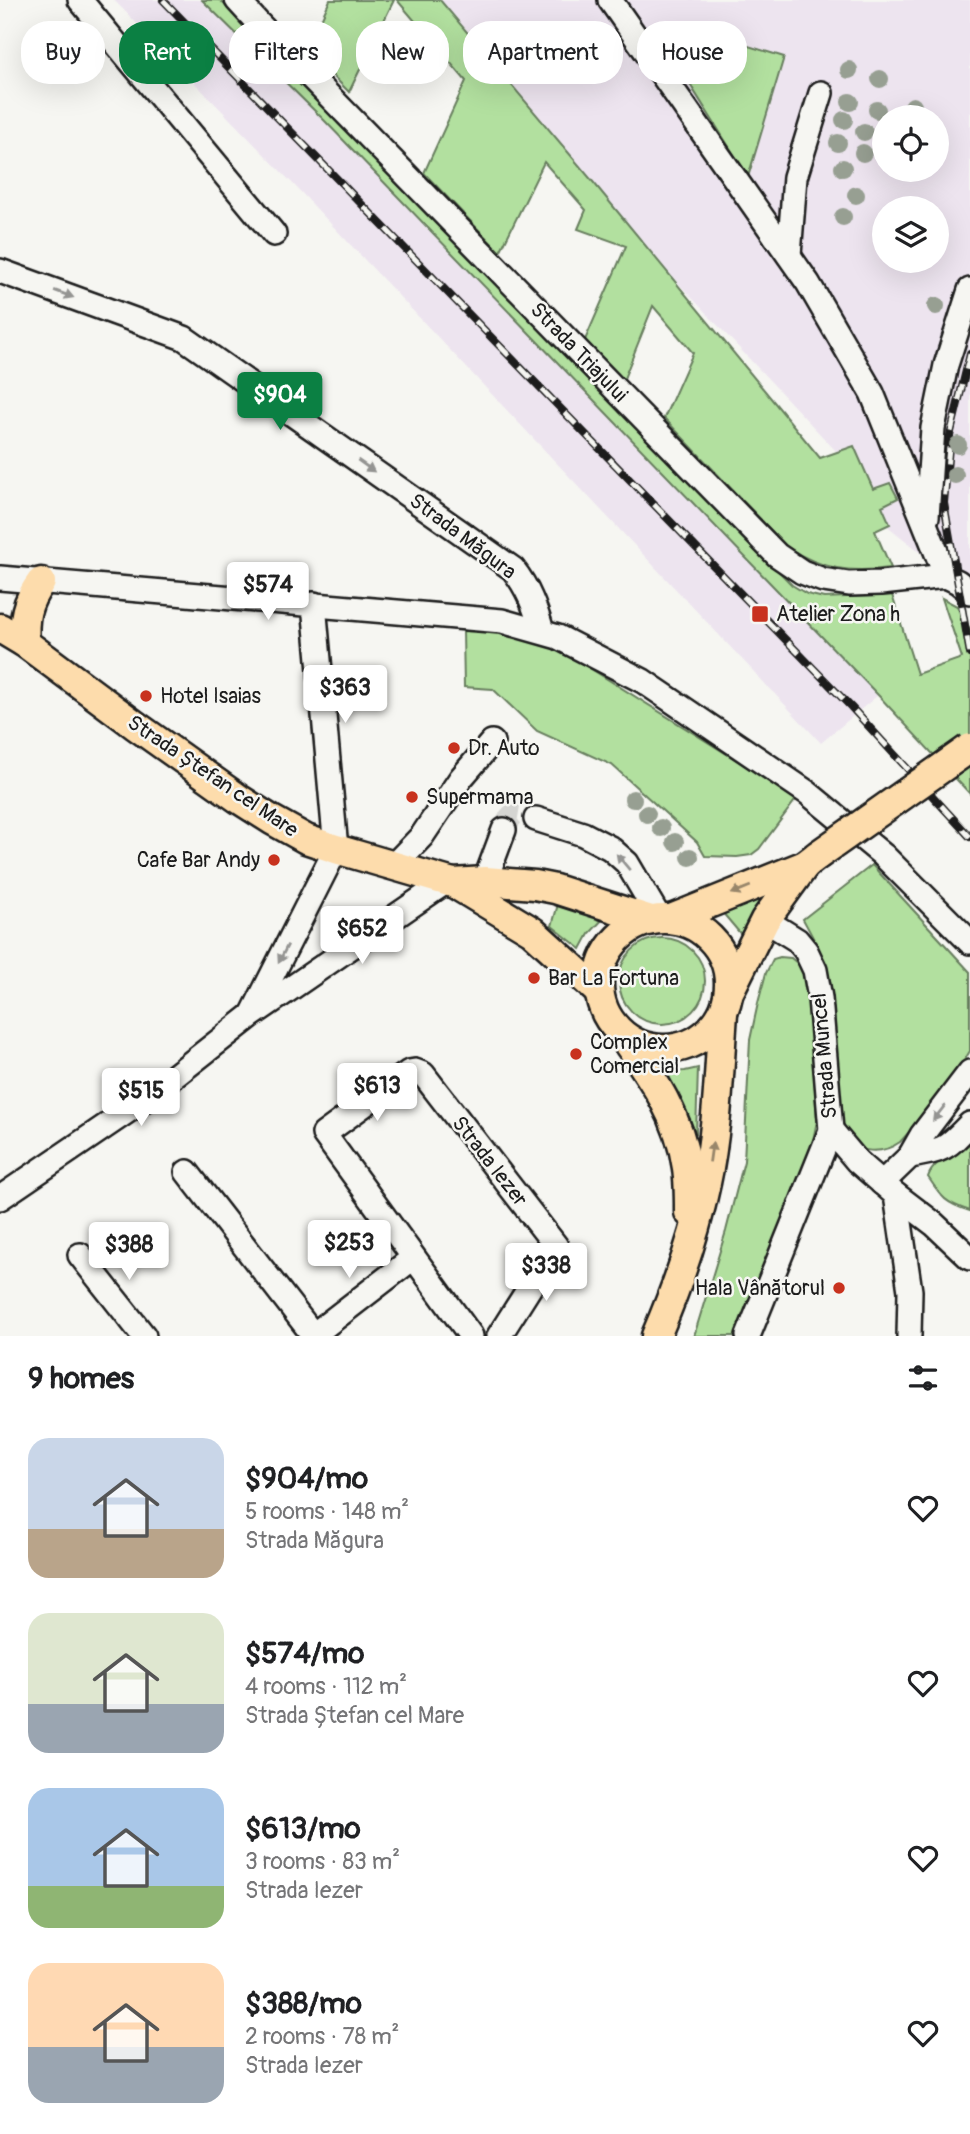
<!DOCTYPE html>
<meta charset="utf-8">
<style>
body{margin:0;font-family:Pangolin,sans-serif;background:#f2f2f2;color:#202124;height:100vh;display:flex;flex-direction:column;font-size:26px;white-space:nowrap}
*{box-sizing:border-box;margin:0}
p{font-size:23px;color:#757577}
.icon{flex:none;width:38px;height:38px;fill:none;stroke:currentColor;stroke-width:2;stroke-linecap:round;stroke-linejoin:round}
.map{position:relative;height:1336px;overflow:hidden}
.side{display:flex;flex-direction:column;background:#fff;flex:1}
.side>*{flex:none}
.hud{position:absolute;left:21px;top:21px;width:929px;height:63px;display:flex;gap:14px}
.tools{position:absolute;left:872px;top:105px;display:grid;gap:14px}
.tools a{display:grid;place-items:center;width:77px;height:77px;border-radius:50%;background:#fff;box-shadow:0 7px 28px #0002;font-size:35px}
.price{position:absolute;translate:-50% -60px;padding:0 16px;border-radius:7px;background:#fff;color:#222;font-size:23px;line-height:46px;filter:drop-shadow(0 2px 4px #0008)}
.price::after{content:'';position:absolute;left:50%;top:42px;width:21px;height:16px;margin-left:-10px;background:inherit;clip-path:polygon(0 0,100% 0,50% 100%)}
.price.current{background:#0b8043;color:#fff}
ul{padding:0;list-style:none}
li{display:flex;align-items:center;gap:21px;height:175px;padding:0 28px}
li span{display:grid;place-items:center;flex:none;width:196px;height:140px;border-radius:21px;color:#555}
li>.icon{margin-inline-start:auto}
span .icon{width:84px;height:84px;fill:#fffc;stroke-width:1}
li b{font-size:30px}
h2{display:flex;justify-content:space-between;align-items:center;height:84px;padding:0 28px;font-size:30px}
.tag{padding:0 24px;border-radius:28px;background:#fff;box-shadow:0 7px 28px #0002;font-size:24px;line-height:63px}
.tag.current{background:#0b8043;color:#fff}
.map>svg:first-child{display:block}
</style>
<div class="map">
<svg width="970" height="1336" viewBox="0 0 970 1336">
<rect width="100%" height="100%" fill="#f6f6f2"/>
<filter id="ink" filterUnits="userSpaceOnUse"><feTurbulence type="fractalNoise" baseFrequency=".0143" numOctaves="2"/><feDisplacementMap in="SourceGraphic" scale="14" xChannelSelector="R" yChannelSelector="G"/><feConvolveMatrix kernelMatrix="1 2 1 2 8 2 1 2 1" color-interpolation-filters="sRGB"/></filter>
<g filter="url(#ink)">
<g fill="#ede4ef" fill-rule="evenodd">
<path d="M114,0H202L323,119L878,695L821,743L297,188Z"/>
<path d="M412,0H970V601L958,582L886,525L867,484ZM884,117H936V170H884ZM884,208H936V261H884Z"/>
</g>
<g fill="#b2e09f" stroke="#677e5e" stroke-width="2">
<path d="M202,0H220L792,585L807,594L824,598L892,595L917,674L962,658L942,598L957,606L970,629V794L878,695L323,119Z"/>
<path d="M330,0H394L349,92L307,50Z"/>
<path d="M397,0H440L594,183L820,458L854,446L873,489L890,483L898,498L882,506L890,524L875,531L891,568C849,573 823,570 787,547L664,418L693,353L653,306L623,381L585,340L626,246L578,229L586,210L544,162L500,252L424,173L466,81Z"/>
<path d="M673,23L784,57L748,177L666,46Z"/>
<path d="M463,631L500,632L556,647L797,798L759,849L751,855L737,857L705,856L697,842L612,765L537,731L493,689L464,687Z"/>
<path d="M872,865L970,972V1051L943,1095L900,1142C880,1156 851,1154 841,1129C835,1114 836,1096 835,1081C833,1050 834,1019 830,989C827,961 816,943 803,919Z"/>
<path d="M758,895L766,906L744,938L722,912Z"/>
<path d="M558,904L604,918L589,934L581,949L552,926Z"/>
<circle cx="662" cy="981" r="43"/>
<path d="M780,957L791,958L803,968L809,996L817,1121L812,1145L790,1206L736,1336H694L726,1231L744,1161L750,1040L758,1003L766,973L773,959Z"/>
<path d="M698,1068L696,1134L667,1072L685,1071Z"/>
<path d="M970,1137V1211C945,1203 942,1198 928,1177C934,1159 958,1152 970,1137Z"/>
</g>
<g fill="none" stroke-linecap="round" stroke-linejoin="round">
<path stroke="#d5d5d2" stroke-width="23" stroke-dasharray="23 11" stroke-linecap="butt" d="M504,830L510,818L513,815L536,819"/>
<g stroke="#1c1c1c" stroke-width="28">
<g id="minor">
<path d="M80,0L274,234"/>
<path d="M237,0L258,23L777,555L802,572L823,580L849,584L881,583L946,576L958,582L970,592"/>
<path d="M610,0L808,283L872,393L946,576"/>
<path d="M789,255L795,177L821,93"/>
<path d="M0,271L184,338L513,569C528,588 535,607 542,631"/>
<path d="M927,517L933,428L946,365L970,290"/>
<path d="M0,578L502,621L558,637L643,681L808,793L883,855L970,942"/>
<path d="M536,819L583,834L610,848L627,863L660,919"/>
<path d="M393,866L422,836L461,778L492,742"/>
<path d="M485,881L504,830"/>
<path d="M253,1013L336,849L314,604"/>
<path d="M831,1130L857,1161L896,1195L910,1291L909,1336"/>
<path d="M910,1156C945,1150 946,1149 970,1124"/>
<path d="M187,1172L314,1336"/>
<path d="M882,1183L910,1156L922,1135L970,1072"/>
<path d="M896,1195L934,1224L970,1258"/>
<path d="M0,1198L144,1100L252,1015L447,881"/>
<path d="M80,1255L144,1336"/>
<path d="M312,1336L413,1258"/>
<path d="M471,1336L324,1134L409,1072L415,1071L423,1074L556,1246L499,1336"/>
<path d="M748,1336L831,1130L820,998L815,970L806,951L797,940L765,920"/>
</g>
</g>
<g stroke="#1c1c1c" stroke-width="33">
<g id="major">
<path d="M0,628L25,643L135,725L239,799L272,820L306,839L336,849L453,883L485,881L535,885L555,889L651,920"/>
<path d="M25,643C23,619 26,602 41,582"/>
<path d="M453,883L532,931L598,991"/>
<circle cx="664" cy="984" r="65"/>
<path d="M671,919L805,865L818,855"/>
<path d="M729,992L765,920L805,865"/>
<path d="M622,1035C651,1076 680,1116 687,1168C689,1182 689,1197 689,1212"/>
<path d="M656,1336C677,1287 695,1236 706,1183C718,1128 719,1069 723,1013"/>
</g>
</g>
<use href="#minor" stroke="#f6f6f2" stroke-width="23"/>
<use href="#major" stroke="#fddcac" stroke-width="28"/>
<g stroke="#1c1c1c" stroke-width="8">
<g id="rail">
<path d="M163,0L851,707L970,837"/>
<path d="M970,354L950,436L944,503L970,654"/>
</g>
</g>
<use href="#rail" stroke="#f6f6f2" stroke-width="5" stroke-dasharray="16" stroke-linecap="butt"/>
<g stroke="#1c1c1c" stroke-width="33" stroke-linecap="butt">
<path id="major-bridge" d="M818,855L970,748"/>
</g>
<use href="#major-bridge" stroke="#fddcac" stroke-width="28"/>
</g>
<g fill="#979f92">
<circle cx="849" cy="70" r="9"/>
<circle cx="880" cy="79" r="9"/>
<circle cx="850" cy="102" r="9"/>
<circle cx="913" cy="106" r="9"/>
<circle cx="877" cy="110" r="9"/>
<circle cx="844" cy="120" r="9"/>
<circle cx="864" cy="132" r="9"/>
<circle cx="838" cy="143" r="9"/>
<circle cx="863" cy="153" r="9"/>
<circle cx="843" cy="168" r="9"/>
<circle cx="856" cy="195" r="9"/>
<circle cx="843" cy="217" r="9"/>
<circle cx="936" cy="306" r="9"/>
<circle cx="958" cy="445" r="9"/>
<circle cx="955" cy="475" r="9"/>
<circle cx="633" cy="799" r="9"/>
<circle cx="647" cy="814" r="9"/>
<circle cx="661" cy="828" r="9"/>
<circle cx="675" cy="842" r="9"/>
<circle cx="690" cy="857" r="9"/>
</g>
<defs><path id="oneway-solid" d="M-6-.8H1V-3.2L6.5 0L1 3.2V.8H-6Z" transform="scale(1.75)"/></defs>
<g fill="#949492">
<use href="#oneway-solid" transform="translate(64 294) rotate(20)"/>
<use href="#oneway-solid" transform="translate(366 466) rotate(35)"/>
<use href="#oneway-solid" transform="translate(623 862) rotate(-130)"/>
<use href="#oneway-solid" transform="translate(283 954) rotate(117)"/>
<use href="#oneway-solid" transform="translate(939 1113) rotate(128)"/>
</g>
<g fill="#98866b">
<use href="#oneway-solid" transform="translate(741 890) rotate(158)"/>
<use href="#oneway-solid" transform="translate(711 1152) rotate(-82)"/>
</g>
</g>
<g fill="#c8321e" stroke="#f6f6f2" stroke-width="2.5">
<rect x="751" y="605" width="18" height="18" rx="3.5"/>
<circle cx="146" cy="696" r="7"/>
<circle cx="454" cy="748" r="7"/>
<circle cx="412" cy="797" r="7"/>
<circle cx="274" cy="860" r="7"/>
<circle cx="534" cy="978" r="7"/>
<circle cx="576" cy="1054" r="7"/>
<circle cx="839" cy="1288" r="7"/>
</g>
<g text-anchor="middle" stroke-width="5" stroke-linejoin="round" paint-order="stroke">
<g font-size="21" fill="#1c1c1c" stroke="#f6f6f2">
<text transform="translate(579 352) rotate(46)" y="7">Strada Triajului</text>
<text transform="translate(463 536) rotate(37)" y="7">Strada Măgura</text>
<text transform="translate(213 776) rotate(34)" y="7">Strada Ștefan cel Mare</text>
<text transform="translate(824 1056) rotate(-95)" y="7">Strada Muncel</text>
<text transform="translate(490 1161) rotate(52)" y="7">Strada Iezer</text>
</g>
<g font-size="21" fill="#1c1c1c" stroke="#f6f6f2" text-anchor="start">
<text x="776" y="621">Atelier Zona h</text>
<text x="160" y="703">Hotel Isaias</text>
<text x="468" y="755">Dr. Auto</text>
<text x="426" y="804">Supermama</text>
<text x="260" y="867" text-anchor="end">Cafe Bar Andy</text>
<text x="548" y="985">Bar La Fortuna</text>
<text x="590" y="1049">Complex<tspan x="590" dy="24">Comercial</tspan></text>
<text x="825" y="1295" text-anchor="end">Hala Vânătorul</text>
</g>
</g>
</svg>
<div class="tools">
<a><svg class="icon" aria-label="locate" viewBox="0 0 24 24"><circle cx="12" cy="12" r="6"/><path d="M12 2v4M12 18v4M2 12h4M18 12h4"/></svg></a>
<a><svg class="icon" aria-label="layers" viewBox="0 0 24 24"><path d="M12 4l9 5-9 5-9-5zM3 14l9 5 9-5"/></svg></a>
</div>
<b class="price current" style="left:280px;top:432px">$904</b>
<b class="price" style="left:268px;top:622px">$574</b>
<b class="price" style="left:345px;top:725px">$363</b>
<b class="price" style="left:362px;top:966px">$652</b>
<b class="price" style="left:377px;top:1123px">$613</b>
<b class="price" style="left:141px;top:1128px">$515</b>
<b class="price" style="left:349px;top:1280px">$253</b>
<b class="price" style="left:129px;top:1282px">$388</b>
<b class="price" style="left:546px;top:1303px">$338</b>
<div class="hud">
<a class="tag">Buy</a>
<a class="tag current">Rent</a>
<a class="tag">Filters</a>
<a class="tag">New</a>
<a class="tag">Apartment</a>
<a class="tag">House</a>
</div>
</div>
<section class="side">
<h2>9 homes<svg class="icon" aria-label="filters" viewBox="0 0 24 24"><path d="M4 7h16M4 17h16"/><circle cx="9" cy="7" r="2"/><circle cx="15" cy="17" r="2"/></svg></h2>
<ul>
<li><span style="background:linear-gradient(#c9d6e8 65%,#b9a48a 0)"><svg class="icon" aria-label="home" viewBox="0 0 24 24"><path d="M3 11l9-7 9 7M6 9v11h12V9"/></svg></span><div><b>$904/mo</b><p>5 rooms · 148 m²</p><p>Strada Măgura</p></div><svg class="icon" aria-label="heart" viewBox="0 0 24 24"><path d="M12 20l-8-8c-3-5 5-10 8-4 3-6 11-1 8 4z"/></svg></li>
<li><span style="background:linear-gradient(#dfe7d0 65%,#9aa5b1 0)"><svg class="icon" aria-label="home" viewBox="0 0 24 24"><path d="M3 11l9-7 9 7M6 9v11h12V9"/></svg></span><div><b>$574/mo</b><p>4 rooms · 112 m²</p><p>Strada Ștefan cel Mare</p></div><svg class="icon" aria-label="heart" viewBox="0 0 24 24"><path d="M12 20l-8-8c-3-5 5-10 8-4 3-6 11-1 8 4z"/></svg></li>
<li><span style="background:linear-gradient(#a9c7e8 70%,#8fb573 0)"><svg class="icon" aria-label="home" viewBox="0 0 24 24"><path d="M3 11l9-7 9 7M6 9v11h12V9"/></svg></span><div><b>$613/mo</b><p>3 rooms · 83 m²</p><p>Strada Iezer</p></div><svg class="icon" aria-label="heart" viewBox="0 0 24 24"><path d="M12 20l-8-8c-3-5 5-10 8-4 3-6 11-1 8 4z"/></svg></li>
<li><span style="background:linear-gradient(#ffd9b3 60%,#9aa5b1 0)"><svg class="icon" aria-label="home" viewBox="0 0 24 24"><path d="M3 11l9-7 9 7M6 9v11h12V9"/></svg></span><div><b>$388/mo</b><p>2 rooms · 78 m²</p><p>Strada Iezer</p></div><svg class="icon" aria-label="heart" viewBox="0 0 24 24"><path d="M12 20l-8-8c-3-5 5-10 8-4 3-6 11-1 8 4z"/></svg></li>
</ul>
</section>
